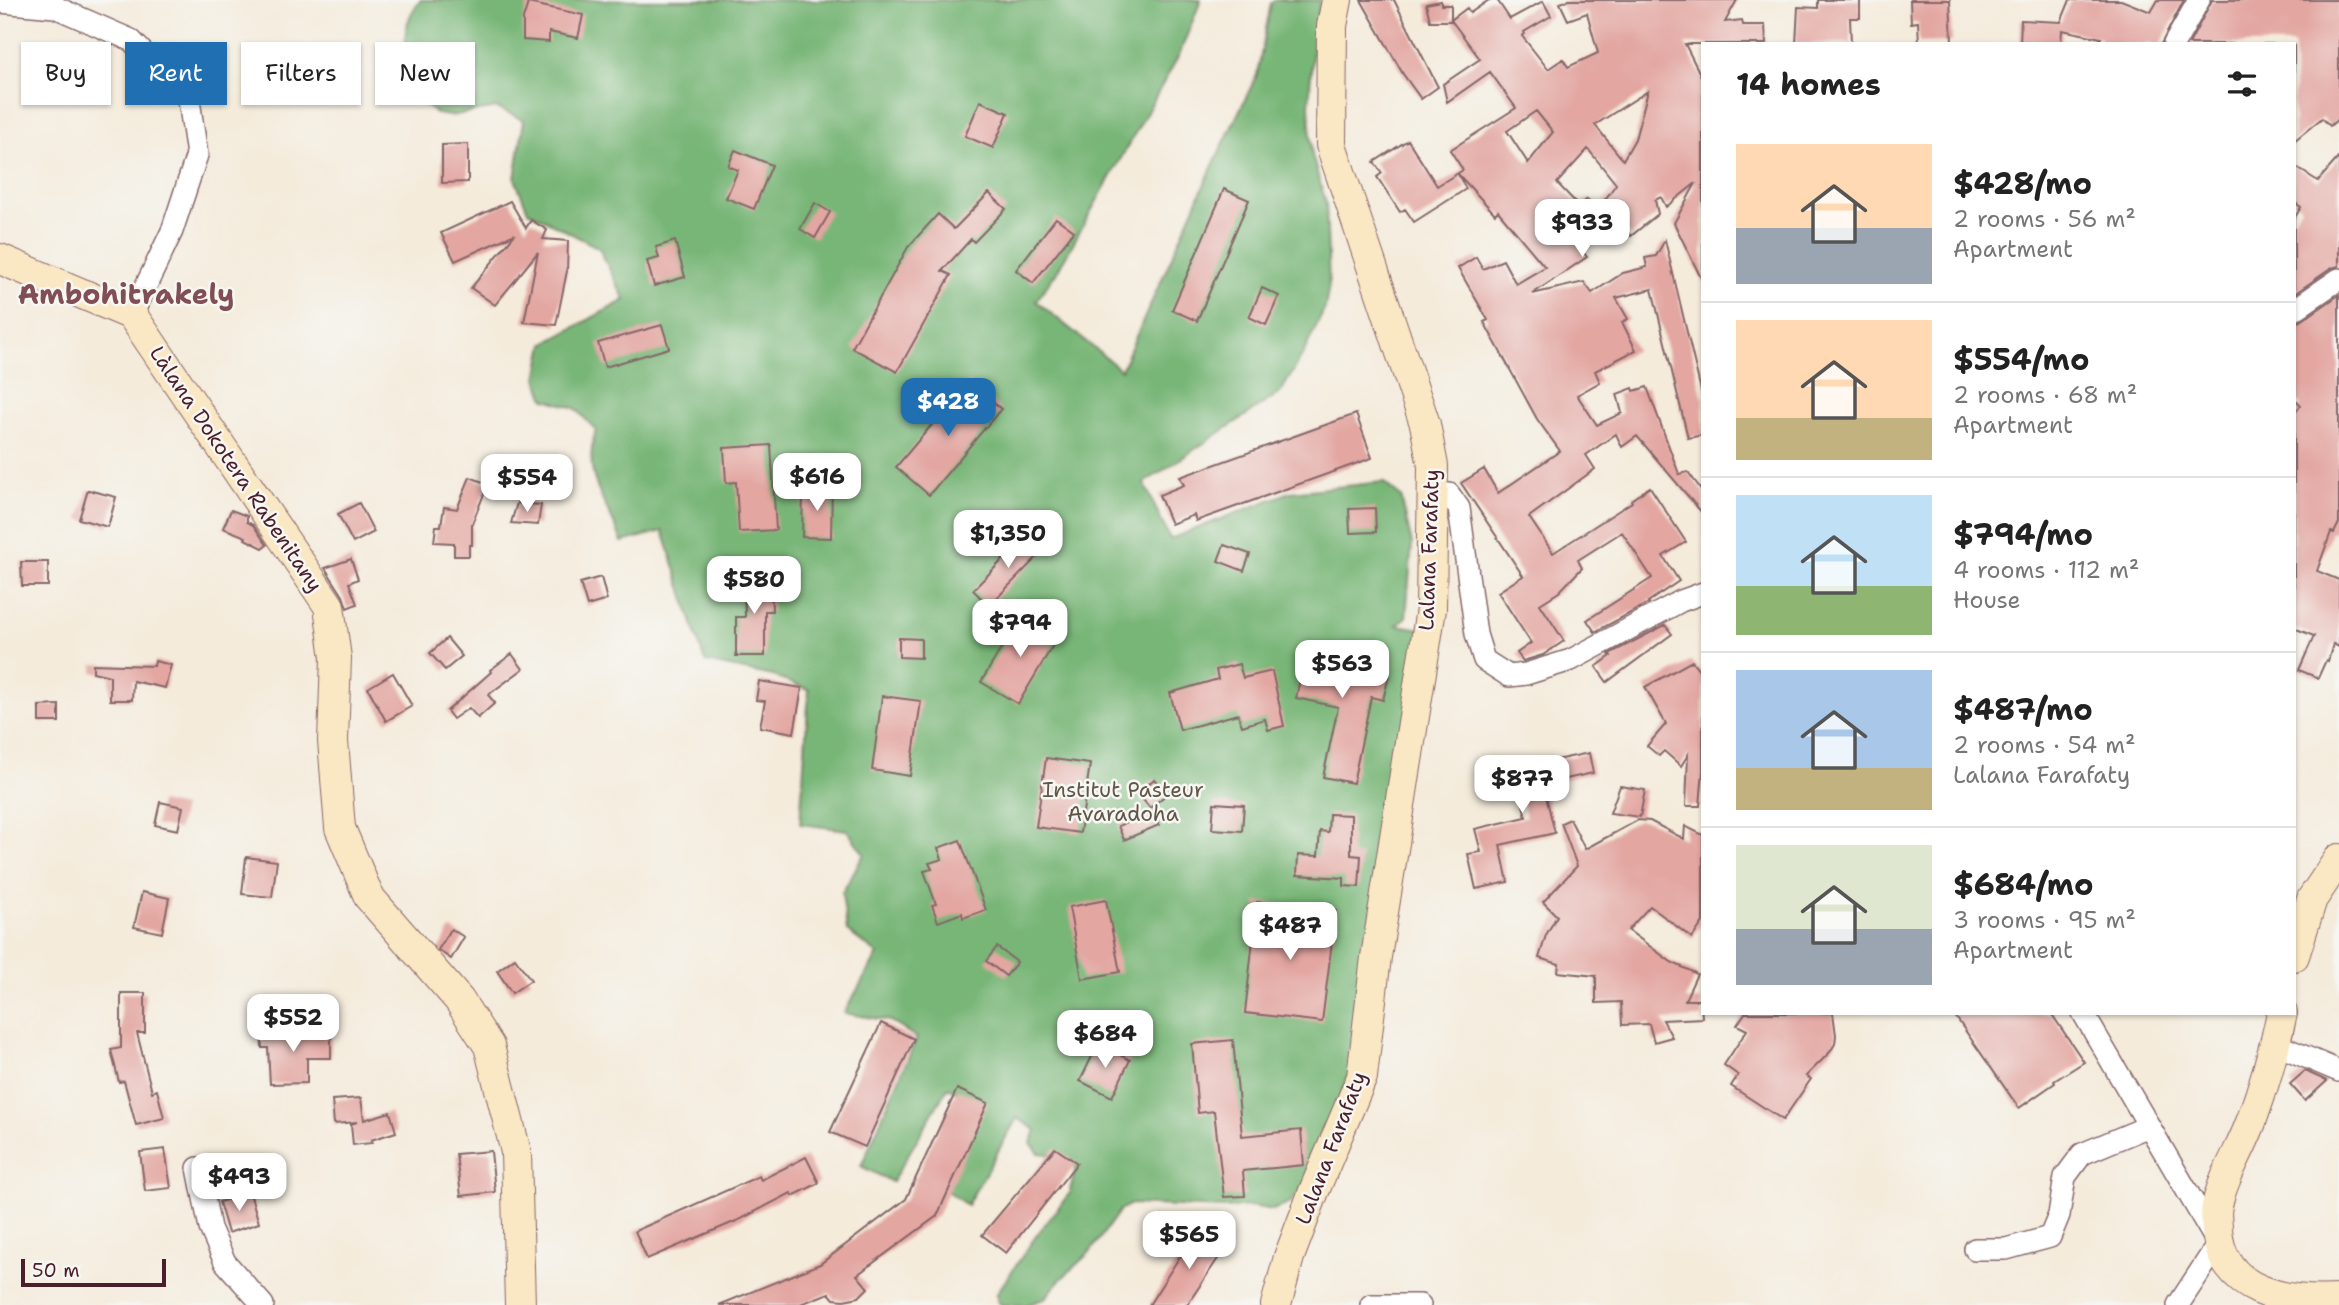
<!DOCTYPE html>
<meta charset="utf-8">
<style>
body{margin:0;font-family:"Shantell Sans",sans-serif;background:#f6f6f6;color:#222;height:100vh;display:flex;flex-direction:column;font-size:26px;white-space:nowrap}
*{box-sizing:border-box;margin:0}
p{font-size:23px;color:#767676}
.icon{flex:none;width:38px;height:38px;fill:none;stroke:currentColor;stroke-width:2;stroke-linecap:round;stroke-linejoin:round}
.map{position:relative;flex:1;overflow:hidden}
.details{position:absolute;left:1701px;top:42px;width:595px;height:973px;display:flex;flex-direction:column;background:#fff;border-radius:0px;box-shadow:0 2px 5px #0004}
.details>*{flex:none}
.top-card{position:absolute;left:21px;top:42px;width:665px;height:63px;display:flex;gap:14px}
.scale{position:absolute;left:21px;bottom:18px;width:145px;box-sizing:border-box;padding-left:7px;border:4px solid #4a1f2b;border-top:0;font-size:19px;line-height:24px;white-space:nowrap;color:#4a1f2b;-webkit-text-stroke:5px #f6f6f2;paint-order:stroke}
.price{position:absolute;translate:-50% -60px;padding:0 16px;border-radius:14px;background:#fff;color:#222;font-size:23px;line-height:46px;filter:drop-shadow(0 2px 4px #0008)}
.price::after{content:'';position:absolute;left:50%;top:42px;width:21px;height:16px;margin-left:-10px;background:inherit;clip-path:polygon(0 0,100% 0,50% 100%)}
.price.current{background:#1f6fb2;color:#fff}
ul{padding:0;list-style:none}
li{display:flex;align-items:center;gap:21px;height:175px;padding:0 35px}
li+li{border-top:2px solid #e0e0e0}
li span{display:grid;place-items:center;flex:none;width:196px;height:140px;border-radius:0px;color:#555}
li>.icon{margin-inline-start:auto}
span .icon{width:84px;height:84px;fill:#fffc;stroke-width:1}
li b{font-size:30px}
h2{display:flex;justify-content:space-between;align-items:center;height:84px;padding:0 35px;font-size:30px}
.tag{padding:0 24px;border-radius:0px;background:#fff;box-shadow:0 2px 5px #0004;font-size:24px;line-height:63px}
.tag.current{background:#1f6fb2;color:#fff}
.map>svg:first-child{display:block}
</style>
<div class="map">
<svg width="2339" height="1305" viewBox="0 0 2339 1305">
<rect width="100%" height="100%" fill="#f6f6f2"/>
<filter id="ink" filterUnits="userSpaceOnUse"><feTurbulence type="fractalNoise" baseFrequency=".0143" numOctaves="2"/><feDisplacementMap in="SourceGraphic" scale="14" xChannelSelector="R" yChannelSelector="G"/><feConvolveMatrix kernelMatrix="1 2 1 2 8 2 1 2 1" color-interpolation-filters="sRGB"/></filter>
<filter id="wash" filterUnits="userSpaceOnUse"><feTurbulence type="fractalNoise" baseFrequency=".00686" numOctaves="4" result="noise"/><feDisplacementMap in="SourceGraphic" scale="28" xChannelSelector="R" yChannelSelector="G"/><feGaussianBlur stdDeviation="1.57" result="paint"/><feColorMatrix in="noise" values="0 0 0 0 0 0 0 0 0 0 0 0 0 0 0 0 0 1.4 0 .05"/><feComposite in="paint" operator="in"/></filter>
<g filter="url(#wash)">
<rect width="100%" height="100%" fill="#f4ebdb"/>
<path fill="#78b677" stroke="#616a51" stroke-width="2" d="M421,0H1201L1179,55L1058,270L1036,301L1121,370L1215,161L1257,75L1271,3L1274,0H1320L1312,56L1309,106L1312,155L1326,203L1329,285L1325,308L1302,356L1281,392L1144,483L1170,539L1290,492L1383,482L1401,497L1412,544L1406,617L1397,625L1423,629L1361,1042L1311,1178L1291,1202L1273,1210L1251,1206L1224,1208L1131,1204L1120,1210L1091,1251L1061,1279L1044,1299L1027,1305H1002L997,1301V1293L1038,1233L1069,1194L1076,1168L1056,1155L1039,1153L1031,1143L1036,1130L1017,1118L967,1205L938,1185L979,1103L948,1087L892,1182L861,1166L917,1038L890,1021L844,1013L878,954L847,931L842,893L864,854L847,830L800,824L809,690L773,676L705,662L663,531L622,542C606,499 581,478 596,430L575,408L545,399L537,378L544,344L625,300L599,248L528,211L515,179L524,120L497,108L450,116L437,114L406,89C407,58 397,25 421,0Z"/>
<g id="blocks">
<g fill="#e3a6a1" fill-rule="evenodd">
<path d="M1361,0H1394L1438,87L1421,99L1403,74Z"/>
<path d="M1489,0H1497L1510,19L1543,1L1551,16L1524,32L1525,34L1522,36L1548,69L1563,59L1568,67L1598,53L1587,13L1568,20L1560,3L1569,0H1737L1725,22L1742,20L1743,25H1765L1766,44H1685L1703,80V282L1674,223L1696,183L1666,207L1661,197L1655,200L1658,214L1631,236L1604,201L1616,184L1588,149L1557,183L1580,207L1587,199L1606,215V242L1575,241L1587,257L1532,294L1584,282L1592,293L1623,273L1647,267L1645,258L1656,256L1665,240L1703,399V435L1688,438L1652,289L1616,298L1628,319L1622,322L1636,350L1595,371L1600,382L1577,395L1597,425L1622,413L1617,394L1633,388L1634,391L1647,387L1679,474L1688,472L1703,492V514L1637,436L1622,447L1616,434L1586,455L1595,469L1529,517L1553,553L1632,502L1631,500L1650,487L1686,542L1663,556L1679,581L1648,602L1649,603L1595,632L1587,620L1652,578L1622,532L1578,560L1582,568L1559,592L1540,604L1564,641L1543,655L1523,661L1517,653L1531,643L1498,592L1523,576L1461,483L1484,469L1498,493L1560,451L1537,419L1484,322L1488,320L1458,268L1476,257L1483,269L1503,260L1516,284L1545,267L1498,211L1495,214L1458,174L1466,189L1414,222L1405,209L1400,212L1377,177L1382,173L1374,162L1408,140L1437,186L1463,170L1450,150L1516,108L1490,72L1447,102L1443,84L1480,59L1451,20L1467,8L1470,13ZM1648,91L1635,139L1623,160L1595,125ZM1536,111L1553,132L1528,163L1507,131Z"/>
<path d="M1818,0H1860V18H1850L1851,43L1796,44L1798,7L1818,8Z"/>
<path d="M1910,0H1950L1952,42L1919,43L1918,22L1911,23Z"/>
<path d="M2070,0H2121L2151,12L2158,0H2184L2161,44H2097L2101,38L2062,30L2061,44H2020L2021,20L2061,22Z"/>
<path d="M2212,0H2339V118L2330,126L2322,118L2294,141V44H2189Z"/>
<path d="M1441,1V5H1451V21H1430L1426,4Z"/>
<path d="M528,3L583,15L578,38L549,32V42L523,40V19Z"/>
<path d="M980,101L1008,113L993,148L965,136Z"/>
<path d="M468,144V182L442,183V145Z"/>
<path d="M735,150L772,165L754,209L726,198L738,170L728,166Z"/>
<path d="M2339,157V266L2332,268L2294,294V219L2301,207L2294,202V166L2318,181Z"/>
<path d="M1224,189L1249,200L1197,321L1172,310Z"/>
<path d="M989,193L1006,209L974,242L971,239L942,271L951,275L897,372L852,348L908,247L938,214L954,229Z"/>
<path d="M510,201L526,228L531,220L547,230L543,239L568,241L567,271L556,325L524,322L538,252L495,305L471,288L515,234L455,261L441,233Z"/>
<path d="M815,203L830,212L815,238L800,229Z"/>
<path d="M1056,218L1074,231L1033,283L1016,270Z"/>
<path d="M675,241L685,277L654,286L647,261L659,258L656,247Z"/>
<path d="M1262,288L1279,296L1266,325L1249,317Z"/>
<path d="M2339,295V523L2334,533L2331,532L2317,571L2339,580V647L2333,644L2328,661L2326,660L2318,678L2299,670L2314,636L2294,628V414L2301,405L2294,398V323L2301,321Z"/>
<path d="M662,325L669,348L605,367L598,343Z"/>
<path d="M968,382L1001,409L929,495L896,467Z"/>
<path d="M1356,414L1372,458L1196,521L1194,515L1171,524L1159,495L1184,485L1180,477Z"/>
<path d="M771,445L776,530L739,532L736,482L726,483L724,448Z"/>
<path d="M470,477L488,484L472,524V545H469V556H454V543L434,542L436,526H441L444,507L457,509Z"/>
<path d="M803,488H832L831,538L802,537Z"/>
<path d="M88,490L116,497L108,527L79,519Z"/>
<path d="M359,503L374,532L353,543L338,514Z"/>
<path d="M517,503L541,505L538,525L511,523Z"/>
<path d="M1375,508L1376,532L1350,533L1349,509Z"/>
<path d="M231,510L247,516V522L253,525L267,545L263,548L245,539L246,537L223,528Z"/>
<path d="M1028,534L1044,550L989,606L973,590Z"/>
<path d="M1224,545L1250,554L1244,571L1218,561Z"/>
<path d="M351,559L358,579L349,583L357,604L347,608L343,596L325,568Z"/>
<path d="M21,562H48V586H22Z"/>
<path d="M771,575L772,611H765V656H736V617H745L744,576Z"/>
<path d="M601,577L607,600L587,606L580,583Z"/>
<path d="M1022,614L1059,635L1018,704L981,682Z"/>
<path d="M1665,625L1672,634L1607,682L1596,667L1611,656L1609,654Z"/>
<path d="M447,638L462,656L445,670L430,653Z"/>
<path d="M899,638L921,639V658L899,657Z"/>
<path d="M1307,643L1347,651L1348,646L1372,652L1367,671L1389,676L1383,700L1371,697L1353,783L1323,777L1338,707L1296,698Z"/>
<path d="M512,654L523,669L488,695L495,703L478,718L469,708L453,719L447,711L491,672L490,670Z"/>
<path d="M155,661L171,665L165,688L133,681L132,700H110V676L93,672V664L154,666Z"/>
<path d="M1692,661L1703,675V770L1700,806H1686L1688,755L1681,766L1664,751L1659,756L1647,746L1666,724L1645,687Z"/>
<path d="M1239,664L1243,678L1272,671L1284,726L1268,730L1265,719L1242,726L1238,714L1180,730L1170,693L1218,679L1216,670Z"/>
<path d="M393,673L412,706L386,721L368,688Z"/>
<path d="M759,681L802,688L794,733L760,727L765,701L756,700Z"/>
<path d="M882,696L921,701L910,776L872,770Z"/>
<path d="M59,705V722H39V706Z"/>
<path d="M1589,753L1593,773L1543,784L1555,833L1500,845L1508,882L1476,889L1468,854L1481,852L1475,829L1526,817L1519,789L1505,792L1500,772Z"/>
<path d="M1046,758L1090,764L1080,833L1036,827Z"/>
<path d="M1154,779L1167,794L1150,808L1138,794Z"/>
<path d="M1620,786L1645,790L1640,817L1610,813Z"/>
<path d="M160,802L183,807L178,830L155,825Z"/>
<path d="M1214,803L1244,805L1242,831L1212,829Z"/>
<path d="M1152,811L1159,825L1124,840L1118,826Z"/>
<path d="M1329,814L1351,815V855L1361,856L1359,887L1344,886V878L1297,875L1298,855L1318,856L1320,831L1328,832Z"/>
<path d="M1570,819L1585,849L1638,820L1650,821L1684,839L1685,826L1703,835V922L1692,938L1650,906L1628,930L1671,962L1697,974L1685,1000H1701L1702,1018L1663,1020L1672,1037L1654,1042L1649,1024L1622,1025L1621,1002L1596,1003V976L1558,972L1559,964L1539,958L1546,935L1557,916L1543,902L1577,866L1561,823Z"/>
<path d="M960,840L986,910L963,918L962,913L938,922L932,905L936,904L924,871L932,869L929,863L942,859L938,848Z"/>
<path d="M246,857L277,861L272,897L242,894Z"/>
<path d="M142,892L169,898L162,933L134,927Z"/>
<path d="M1106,900L1120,972L1082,979L1069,907Z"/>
<path d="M1257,902L1336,910L1322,1022L1245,1013Z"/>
<path d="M451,929L464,937L451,959L438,950Z"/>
<path d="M997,947L1017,962L1006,976L986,961Z"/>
<path d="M515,958L531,980L512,993L497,971Z"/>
<path d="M121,993H145V1033H137L152,1092L157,1090L164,1118L136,1125L124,1081L119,1082L111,1050L121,1048Z"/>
<path d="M1745,1013H1833L1836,1035L1835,1044L1830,1052L1806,1076L1811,1079L1783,1120L1731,1086L1738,1075L1724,1065L1747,1030L1737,1025Z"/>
<path d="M1953,1013H2051L2084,1062L2054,1081L2055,1083L2019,1108Z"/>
<path d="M881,1023L914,1039L865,1147L830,1132Z"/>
<path d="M299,1029V1034H331V1058H307V1083L270,1084L268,1048H262L261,1030Z"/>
<path d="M1233,1040L1242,1136L1301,1130L1304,1165L1243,1171L1245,1196L1224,1197L1214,1111L1198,1113L1192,1044Z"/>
<path d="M1098,1044L1130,1060L1112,1097L1080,1081Z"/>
<path d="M2305,1071L2327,1081L2305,1101L2290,1084Z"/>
<path d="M957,1089L988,1103L937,1216L857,1275L868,1288L859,1297L844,1300L834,1299L829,1293L798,1305H719L820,1264L906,1199Z"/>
<path d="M361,1098L364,1120L390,1112L396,1132L371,1140L372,1143L353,1145L351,1124L357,1122L334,1124L332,1100Z"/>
<path d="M1055,1148L1077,1163L1006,1253L982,1235Z"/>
<path d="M165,1149L171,1188L145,1191L140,1152Z"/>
<path d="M491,1151L495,1192L461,1196L456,1154Z"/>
<path d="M806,1157L819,1183L793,1196L791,1193L741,1219L647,1259L635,1231L759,1176L761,1180Z"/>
<path d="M250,1193L259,1223L228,1233L219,1202Z"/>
<path d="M1198,1228L1225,1248L1187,1305H1149Z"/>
</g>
</g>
</g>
<g filter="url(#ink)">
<use href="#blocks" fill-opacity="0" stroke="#866669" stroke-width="2"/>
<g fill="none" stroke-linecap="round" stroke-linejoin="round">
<g stroke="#866669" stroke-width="24">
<g id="street">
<path d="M0,2L55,7L131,40L189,100L197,155L172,231L132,315"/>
<path d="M2174,44L2199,0"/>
<path d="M2294,310L2339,279"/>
<path d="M1433,495L1449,494L1459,508L1476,634L1484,660L1509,676L1526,674L1571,660L1681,601L1703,593"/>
<path d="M2083,1013L2218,1244L2178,1305"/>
<path d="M2275,1044L2339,1071"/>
<path d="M198,1168L210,1228L225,1262L263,1305"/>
<path d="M1975,1249H2006L2050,1237L2059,1215L2065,1177L2082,1154L2149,1126"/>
<path d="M1371,1305H1420"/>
</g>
</g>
<g stroke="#866669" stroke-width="32">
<g id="secondary">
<path d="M0,259L132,315L329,606L336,658L333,741L340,828L369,897L459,1000L489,1046L516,1152L520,1305"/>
<path d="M2294,956L2312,899L2339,859"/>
<path d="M2282,1013C2274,1051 2264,1086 2251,1122C2241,1150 2223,1176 2217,1206C2215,1213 2217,1221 2217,1228C2220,1293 2286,1303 2339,1300"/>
<path d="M1276,1305L1289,1257L1314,1191L1362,1077L1376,957L1431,609L1433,466L1425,424L1331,145L1332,26L1337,0"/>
</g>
</g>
<use href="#street" stroke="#fff" stroke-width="21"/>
<use href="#secondary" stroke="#fae7c3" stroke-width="30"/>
</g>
</g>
<g text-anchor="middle" stroke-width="5" stroke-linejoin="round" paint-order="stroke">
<g font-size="21" fill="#4a1f2b" stroke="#f6f6f2">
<text transform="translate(236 469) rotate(56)" y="7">Làlana Dokotera Rabenitany</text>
<text transform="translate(1429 550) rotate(-88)" y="7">Lalana Farafaty</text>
<text transform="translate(1331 1148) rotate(-69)" y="7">Lalana Farafaty</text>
</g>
<g font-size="21" fill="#615648" stroke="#f6f6f2">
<text x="1123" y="797">Institut Pasteur<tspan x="1123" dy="24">Avaradoha</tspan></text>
</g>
<g font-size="28" font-weight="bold" fill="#804e54" stroke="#f6f6f2">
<text x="126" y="304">Ambohitrakely</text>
</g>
</g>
</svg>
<div class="scale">50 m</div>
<b class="price" style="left:1582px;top:259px">$933</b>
<b class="price current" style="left:948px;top:438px">$428</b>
<b class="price" style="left:817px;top:513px">$616</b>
<b class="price" style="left:527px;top:514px">$554</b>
<b class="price" style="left:1008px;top:570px">$1,350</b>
<b class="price" style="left:754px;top:616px">$580</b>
<b class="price" style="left:1020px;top:659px">$794</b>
<b class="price" style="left:1342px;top:700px">$563</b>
<b class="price" style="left:1522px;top:815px">$877</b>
<b class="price" style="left:1290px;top:962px">$487</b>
<b class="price" style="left:293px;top:1054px">$552</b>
<b class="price" style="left:1105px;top:1070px">$684</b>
<b class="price" style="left:239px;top:1213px">$493</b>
<b class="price" style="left:1189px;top:1271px">$565</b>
<div class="top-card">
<a class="tag">Buy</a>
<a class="tag current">Rent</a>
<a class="tag">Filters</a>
<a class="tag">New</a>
</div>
<section class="details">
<h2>14 homes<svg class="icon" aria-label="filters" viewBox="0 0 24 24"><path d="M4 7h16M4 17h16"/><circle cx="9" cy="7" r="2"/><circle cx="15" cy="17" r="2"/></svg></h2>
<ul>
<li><span style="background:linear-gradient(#ffd9b3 60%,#9aa5b1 0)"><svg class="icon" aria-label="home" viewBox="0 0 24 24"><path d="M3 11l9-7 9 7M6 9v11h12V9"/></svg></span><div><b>$428/mo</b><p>2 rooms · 56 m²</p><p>Apartment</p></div></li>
<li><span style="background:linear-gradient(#ffd9b3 70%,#c2b280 0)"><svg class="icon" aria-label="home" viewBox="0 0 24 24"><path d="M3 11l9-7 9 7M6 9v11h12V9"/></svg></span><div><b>$554/mo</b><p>2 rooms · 68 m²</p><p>Apartment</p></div></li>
<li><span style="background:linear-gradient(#bfe0f5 65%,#8fb573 0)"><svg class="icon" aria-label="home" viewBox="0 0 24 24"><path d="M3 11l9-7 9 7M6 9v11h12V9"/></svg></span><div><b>$794/mo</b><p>4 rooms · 112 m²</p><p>House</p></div></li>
<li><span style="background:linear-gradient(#a9c7e8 70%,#c2b280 0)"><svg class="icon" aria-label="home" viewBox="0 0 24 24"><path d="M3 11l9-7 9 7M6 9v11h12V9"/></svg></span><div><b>$487/mo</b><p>2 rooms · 54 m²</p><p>Lalana Farafaty</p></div></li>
<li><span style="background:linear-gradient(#dfe7d0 60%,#9aa5b1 0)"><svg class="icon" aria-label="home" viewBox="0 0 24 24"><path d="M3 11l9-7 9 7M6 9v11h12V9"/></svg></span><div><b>$684/mo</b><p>3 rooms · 95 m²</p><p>Apartment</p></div></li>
</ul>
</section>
</div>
